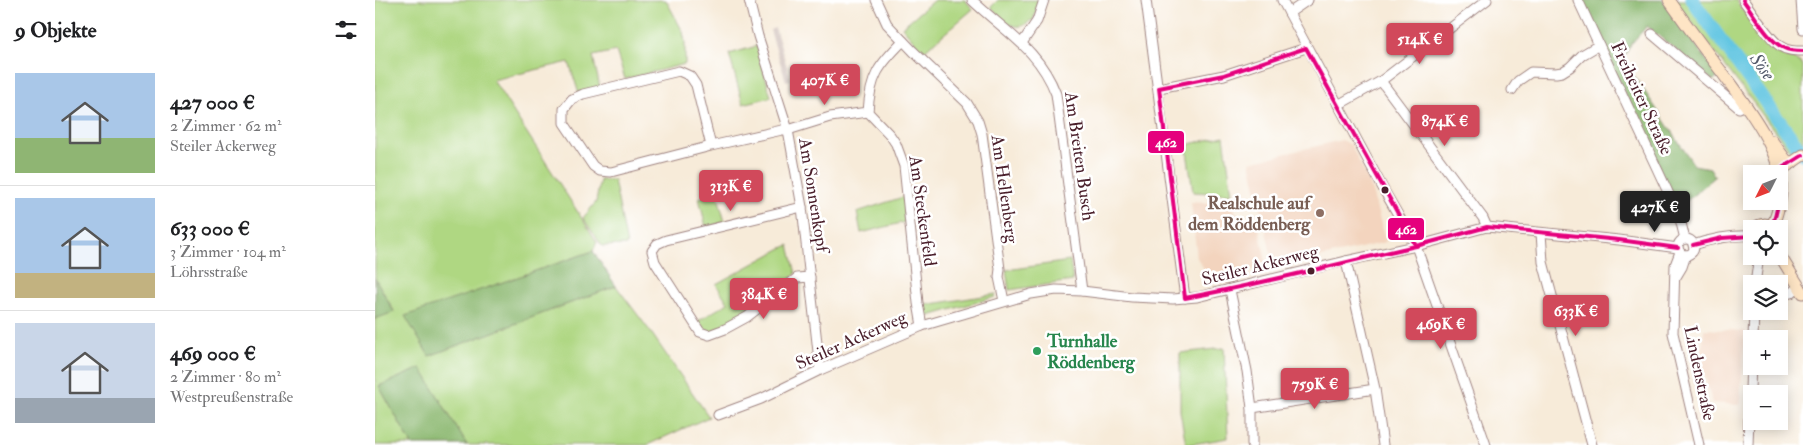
<!DOCTYPE html>
<html lang="de">
<meta charset="utf-8">
<style>
body{margin:0;font-family:"IM FELL Double Pica",serif;background:#f6f6f6;color:#202124;height:100vh;display:flex;flex-direction:column;font-size:19px;white-space:nowrap}
*{box-sizing:border-box;margin:0}
p{font-size:16px;color:#757577}
.icon{flex:none;width:28px;height:28px;fill:none;stroke:currentColor;stroke-width:2;stroke-linecap:round;stroke-linejoin:round}
.map{position:relative;flex:1;overflow:hidden}
.details{display:flex;flex-direction:column;background:#fff;width:375px}
.details>*{flex:none}
.needle{width:32px;rotate:228deg}
.controls{position:absolute;left:1368px;top:165px;display:grid;gap:10px}
.controls a{display:grid;place-items:center;width:45px;height:45px;border-radius:0px;background:#fff;box-shadow:0 2px 12px #0003;font-size:25px}
.price{position:absolute;translate:-50% -42px;padding:0 11px;border-radius:5px;background:#d1495b;color:#fff;font-size:16px;line-height:32px;filter:drop-shadow(0 1px 2px #0008)}
.price::after{content:'';position:absolute;left:50%;top:30px;width:15px;height:11px;margin-left:-8px;background:inherit;clip-path:polygon(0 0,100% 0,50% 100%)}
.price.on{background:#222;color:#fff}
ul{padding:0;list-style:none}
li{display:flex;align-items:center;gap:15px;height:125px;padding:0 15px}
li+li{border-top:1px solid #e0e0e0}
li span{display:grid;place-items:center;flex:none;width:140px;height:100px;border-radius:0px;color:#555}
li>.icon{margin-inline-start:auto}
span .icon{width:60px;height:60px;fill:#fffc;stroke-width:1}
li b{font-size:21px}
h2{display:flex;justify-content:space-between;align-items:center;height:60px;padding:0 15px;font-size:21px}
main{display:flex;flex:1;min-height:0}
.map>svg:first-child{display:block}
</style>
<main>
<section class="details">
<h2>9 Objekte<svg class="icon" aria-label="filters" viewBox="0 0 24 24"><path d="M4 7h16M4 17h16"/><circle cx="9" cy="7" r="2"/><circle cx="15" cy="17" r="2"/></svg></h2>
<ul>
<li><span style="background:linear-gradient(#a9c7e8 65%,#8fb573 0)"><svg class="icon" aria-label="home" viewBox="0 0 24 24"><path d="M3 11l9-7 9 7M6 9v11h12V9"/></svg></span><div><b>427 000 €</b><p>2 Zimmer · 62 m²</p><p>Steiler Ackerweg</p></div></li>
<li><span style="background:linear-gradient(#a9c7e8 75%,#c2b280 0)"><svg class="icon" aria-label="home" viewBox="0 0 24 24"><path d="M3 11l9-7 9 7M6 9v11h12V9"/></svg></span><div><b>633 000 €</b><p>3 Zimmer · 104 m²</p><p>Löhrsstraße</p></div></li>
<li><span style="background:linear-gradient(#c9d6e8 75%,#9aa5b1 0)"><svg class="icon" aria-label="home" viewBox="0 0 24 24"><path d="M3 11l9-7 9 7M6 9v11h12V9"/></svg></span><div><b>469 000 €</b><p>2 Zimmer · 80 m²</p><p>Westpreußenstraße</p></div></li>
</ul>
</section>
<div class="map">
<svg width="1428" height="445" viewBox="0 0 1428 445">
<rect width="100%" height="100%" fill="#fff"/>
<filter id="ink" filterUnits="userSpaceOnUse"><feTurbulence type="fractalNoise" baseFrequency=".02" numOctaves="2"/><feDisplacementMap in="SourceGraphic" scale="10" xChannelSelector="R" yChannelSelector="G"/><feConvolveMatrix kernelMatrix="1 2 1 2 8 2 1 2 1" color-interpolation-filters="sRGB"/></filter>
<filter id="wash" filterUnits="userSpaceOnUse"><feTurbulence type="fractalNoise" baseFrequency=".0096" numOctaves="4" result="noise"/><feDisplacementMap in="SourceGraphic" scale="20" xChannelSelector="R" yChannelSelector="G"/><feGaussianBlur stdDeviation="1.12" result="paint"/><feColorMatrix in="noise" values="0 0 0 0 0 0 0 0 0 0 0 0 0 0 0 0 0 1.4 0 .05"/><feComposite in="paint" operator="in"/></filter>
<g filter="url(#wash)">
<rect width="100%" height="100%" fill="#f7ebd9"/>
<g fill="#f3d4be">
<path d="M967,140L976,145L995,184L1011,242L913,265L907,261L898,262L875,162Z"/>
<path d="M816,202L856,204L862,214L871,219H882L892,267L836,279L822,258Z"/>
<path d="M1329,329L1370,331L1365,405L1337,403L1326,359Z"/>
</g>
<path fill="#cfc0ba" d="M400,28L416,80L411,81L395,30Z"/>
<g fill="#afd782" stroke="#7c7b56">
<path d="M0,0H291L308,32L310,42V64L250,79L241,51L218,56L225,88L204,94L194,62L118,80L222,242L218,251L31,316L54,356L241,286L275,331L334,417L272,445H92L46,368L4,386L37,445H0V319L19,311L0,278Z"/>
<path d="M559,0H590L598,9L548,52L527,27Z"/>
<path d="M623,0H664L658,21L656,20C641,36 627,18 616,7Z"/>
<path d="M1300,0H1361C1372,16 1383,35 1397,49C1405,57 1422,58 1428,65V147L1418,155Z"/>
<path d="M382,46L396,97L368,104L354,54Z"/>
<path d="M849,136L857,194L818,192L811,145Z"/>
<path d="M225,180H239L252,245L227,246L208,218L221,202Z"/>
<path d="M342,193L350,222L331,227L324,198Z"/>
<path d="M528,197L530,222L486,233L482,212Z"/>
<path d="M414,245L421,274L369,316L336,332L329,330L323,321L353,303L341,284L405,249Z"/>
<path d="M695,261L698,281L634,290L631,270Z"/>
<path d="M621,294L620,297L554,316L551,313L550,305Z"/>
<path d="M849,348L853,438L811,445L805,411V353Z"/>
</g>
<g fill="#8bb870" stroke="#6a6c4e">
<path d="M1206,0H1288L1344,77L1338,81L1272,26L1256,44L1248,59L1319,165L1335,168L1340,177L1303,208Z"/>
<path d="M218,251L241,286L54,356L30,316Z"/>
<path d="M0,278L19,312L0,319Z"/>
<path d="M46,368L92,445H37L4,386Z"/>
</g>
<g fill="none" stroke-linecap="round" stroke-linejoin="round">
<path stroke="#64c6e2" stroke-width="14" d="M1317,0L1428,154"/>
</g>
</g>
<g filter="url(#ink)">
<g fill="none" stroke-linecap="round" stroke-linejoin="round">
<g stroke="#a08582" stroke-width="11">
<g id="street">
<path d="M374,0L383,36L413,130L427,207L445,370"/>
<path d="M501,0L512,24L538,51L592,103L603,121L607,134L625,269L624,277L629,301"/>
<path d="M597,0C630,32 664,49 681,94L707,291"/>
<path d="M771,0L810,298"/>
<path d="M907,0L1010,192L1041,246L1111,445"/>
<path d="M1203,0L1299,205L1305,219L1310,239"/>
<path d="M1368,0C1379,14 1392,36 1405,46C1412,51 1420,51 1428,51"/>
<path d="M1426,0L1428,29"/>
<path d="M914,13L933,0"/>
<path d="M1277,34L1364,108L1370,105"/>
<path d="M528,41C504,65 495,76 493,112L515,135L521,144L529,166L543,303L547,326"/>
<path d="M647,43L662,21L669,0"/>
<path d="M1006,81L1108,218L1112,227"/>
<path d="M784,88L849,75L931,48"/>
<path d="M1137,90L1143,81L1156,72L1181,73L1187,72L1195,67L1207,55L1224,45"/>
<path d="M963,105L1006,81L1112,0"/>
<path d="M336,146L321,85L315,76L304,71L208,94L197,99L189,109V123L218,166L225,171L236,172L336,146L407,130H413L455,117L493,112"/>
<path d="M427,207L291,240L282,244L277,251L280,262L325,332L334,335L350,329L372,317L422,278L435,277"/>
<path d="M1166,233L1168,262L1217,445"/>
<circle cx="1311" cy="247" r="8"/>
<path d="M1318,245C1337,239 1356,235 1376,236"/>
<path d="M1305,252L1300,265L1298,333L1324,445"/>
<path d="M971,261L1000,389L1008,445"/>
<path d="M1301,277L1307,267L1311,255"/>
<path d="M1380,284L1384,256"/>
<path d="M855,290L872,371L877,408V445"/>
<path d="M1404,296L1416,293L1423,287"/>
<path d="M1378,339L1379,311"/>
<path d="M877,408L1000,389"/>
<path d="M343,415L386,399L445,370L547,326L656,294L681,290L707,291L757,297L798,299L822,297L971,261L1041,246L1112,227L1244,240L1303,248"/>
<path d="M1373,445L1376,362"/>
</g>
</g>
<g stroke="#a08582" stroke-width="13">
<g id="secondary">
<path d="M1294,0C1311,24 1328,48 1346,71C1368,102 1402,143 1406,182C1407,197 1403,213 1397,226"/>
<path d="M1397,141L1411,160L1417,163"/>
<path d="M1412,166L1428,155"/>
<path d="M1379,229C1385,223 1393,222 1399,229"/>
<path d="M1404,254L1428,293"/>
</g>
</g>
<use href="#street" stroke="#fff" stroke-width="9"/>
<use href="#secondary" stroke="#fee5c5" stroke-width="11"/>
<g stroke="#fff" stroke-width="8">
<g id="bus-1">
<path d="M1368,0C1379,14 1393,41 1409,48C1415,51 1421,51 1428,51"/>
<path d="M931,48L1041,246C964,263 888,284 810,298L784,88L849,75Z"/>
<path d="M1397,226C1404,207 1407,190 1404,170L1428,155"/>
<path d="M1318,245L1347,238L1376,236"/>
<path d="M1041,246L1112,227L1244,240L1303,248"/>
</g>
</g>
<use href="#bus-1" stroke="#e5007d" stroke-width="4"/>
</g>
</g>
<g fill="#4a1f2b" stroke="#fff" stroke-width="2">
<circle cx="1010" cy="190" r="4.5"/>
<circle cx="936" cy="271" r="4.5"/>
</g>
<circle fill="#8d6e63" stroke="#fff" stroke-width="2" cx="945" cy="213" r="5"/>
<circle fill="#2e9e5b" stroke="#fff" stroke-width="2" cx="662" cy="351" r="5"/>
<g text-anchor="middle" stroke-width="5" stroke-linejoin="round" paint-order="stroke">
<g font-size="18" fill="#4a1f2b" stroke="#fff">
<text transform="translate(1267 98) rotate(65)" y="6">Freiheiter Straße</text>
<text transform="translate(705 156) rotate(82)" y="6">Am Breiten Busch</text>
<text transform="translate(630 189) rotate(82)" y="6">Am Hellenberg</text>
<text transform="translate(439 195) rotate(81)" y="6">Am Sonnenkopf</text>
<text transform="translate(548 211) rotate(82)" y="6">Am Steckenfeld</text>
<text transform="translate(885 265) rotate(-14)" y="6">Steiler Ackerweg</text>
<text transform="translate(476 340) rotate(-24)" y="6">Steiler Ackerweg</text>
<text transform="translate(1325 373) rotate(78)" y="6">Lindenstraße</text>
</g>
<g font-size="18" font-weight="bold" fill="#785e54" stroke="#fff" text-anchor="end">
<text x="935" y="209">Realschule auf<tspan x="935" dy="21">dem Röddenberg</tspan></text>
</g>
<g font-size="18" font-weight="bold" fill="#27864d" stroke="#fff" text-anchor="start">
<text x="672" y="347">Turnhalle<tspan x="672" dy="21">Röddenberg</tspan></text>
</g>
<g font-size="19" font-style="italic" fill="#53596b" stroke="#fff">
<text transform="translate(1388 66) rotate(54)" y="7">Söse</text>
</g>
</g>
<g stroke="#fff" stroke-width="2">
<rect x="772" y="130" width="38" height="24" rx="5" fill="#e5007d"/>
<rect x="1012" y="217" width="38" height="24" rx="5" fill="#e5007d"/>
</g>
<g font-size="14" text-anchor="middle" font-weight="bold" fill="#fff">
<text x="791" y="147">462</text>
<text x="1031" y="234">462</text>
</g>
</svg>
<div class="controls">
<a><svg class="needle" viewBox="-14 -14 28 28"><path d="M0-13l5 13h-10z" fill="#e53935"/><path d="M0 13l5-13h-10z" fill="#757577"/></svg></a>
<a><svg class="icon" aria-label="locate" viewBox="0 0 24 24"><circle cx="12" cy="12" r="6"/><path d="M12 2v4M12 18v4M2 12h4M18 12h4"/></svg></a>
<a><svg class="icon" aria-label="layers" viewBox="0 0 24 24"><path d="M12 4l9 5-9 5-9-5zM3 14l9 5 9-5"/></svg></a>
<a>+</a>
<a>−</a>
</div>
<b class="price" style="left:1045px;top:65px">514K €</b>
<b class="price" style="left:450px;top:106px">407K €</b>
<b class="price" style="left:1070px;top:147px">874K €</b>
<b class="price" style="left:356px;top:212px">313K €</b>
<b class="price on" style="left:1280px;top:233px">427K €</b>
<b class="price" style="left:389px;top:320px">384K €</b>
<b class="price" style="left:1201px;top:337px">633K €</b>
<b class="price" style="left:1066px;top:350px">469K €</b>
<b class="price" style="left:940px;top:410px">759K €</b>
</div>
</main>
